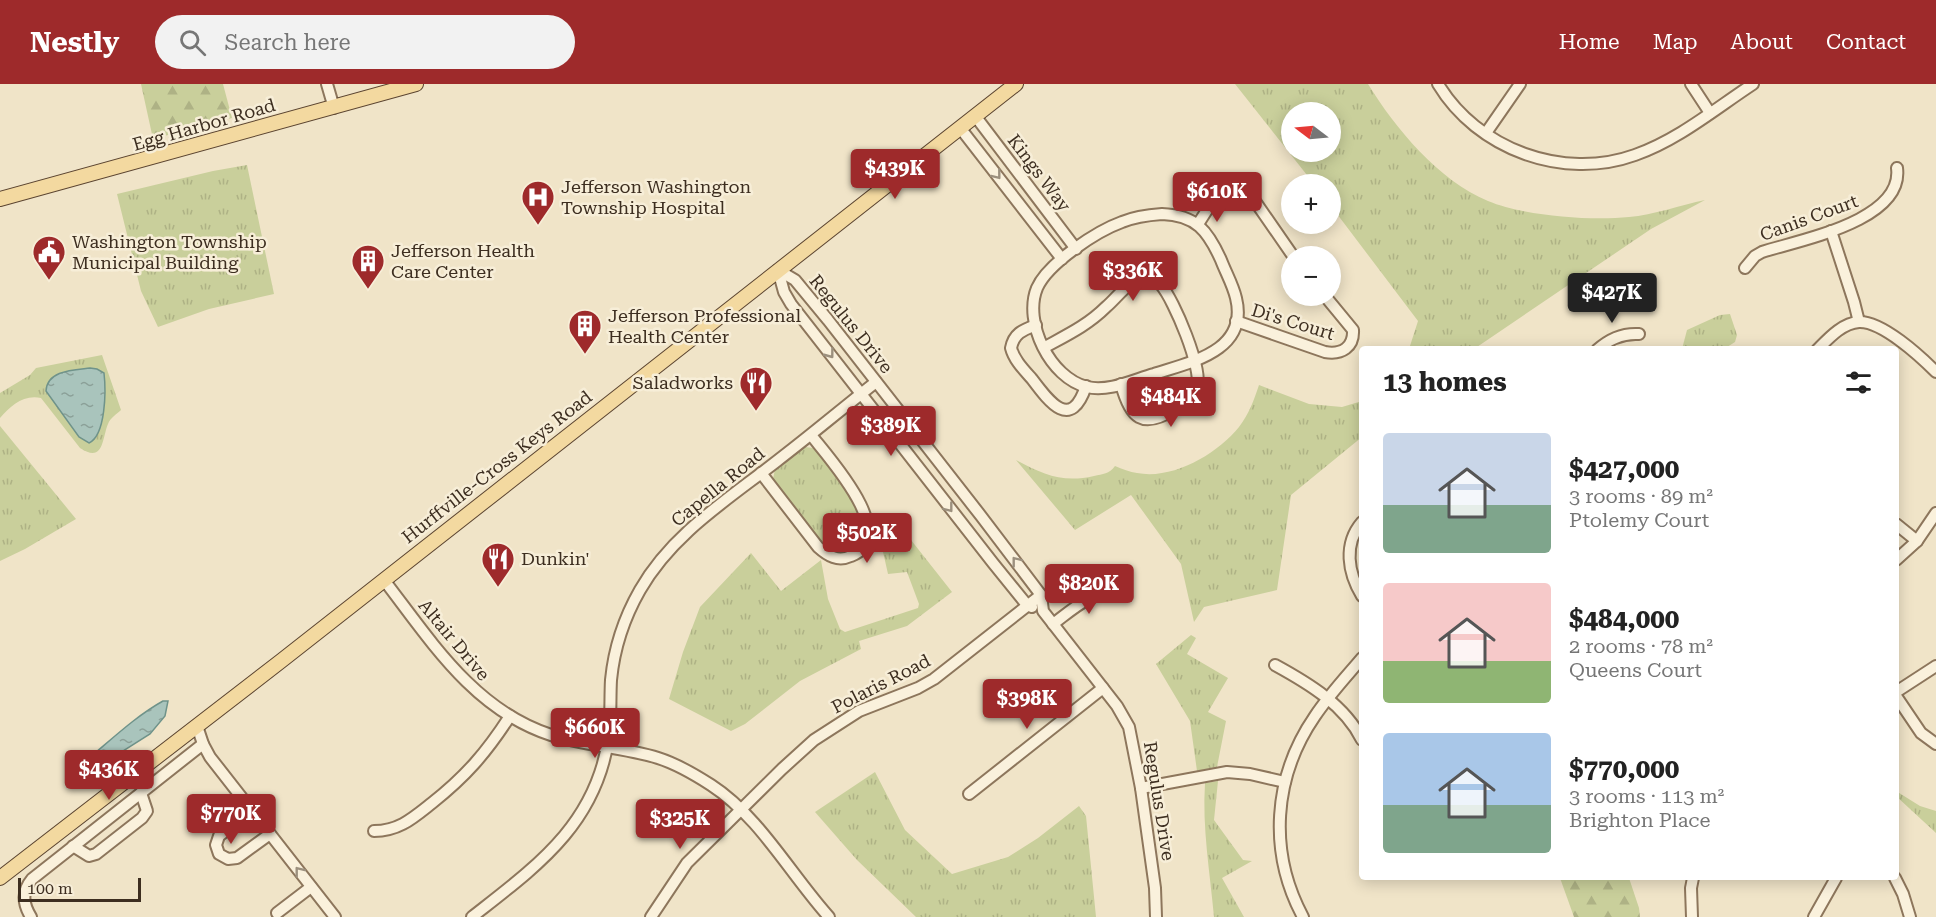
<!DOCTYPE html>
<meta charset="utf-8">
<style>
body{margin:0;font-family:"Roboto Serif",serif;background:#f2f2f2;color:#222;height:100vh;display:flex;flex-direction:column;font-size:22px;white-space:nowrap}
*{box-sizing:border-box;margin:0}
p{font-size:20px;color:#767676}
.icon{flex:none;width:33px;height:33px;fill:none;stroke:currentColor;stroke-width:2;stroke-linecap:round;stroke-linejoin:round}
.map{position:relative;flex:1;overflow:hidden}
.side{position:absolute;left:1359px;top:262px;width:540px;height:534px;display:flex;flex-direction:column;background:#fff;border-radius:6px;box-shadow:0 3px 15px #0003}
.side>*{flex:none}
.needle{width:39px;rotate:286deg}
.buttons{position:absolute;left:1281px;top:18px;display:grid;gap:12px}
.buttons a{display:grid;place-items:center;width:60px;height:60px;border-radius:50%;background:#fff;box-shadow:0 3px 15px #0003;font-size:30px}
.scale{position:absolute;left:18px;bottom:15px;width:123px;box-sizing:border-box;padding-left:6px;border:3px solid #3d2e20;border-top:0;font-size:16px;line-height:21px;white-space:nowrap;color:#3d2e20;-webkit-text-stroke:4px #f7eed8;paint-order:stroke}
.price{position:absolute;translate:-50% -51px;padding:0 14px;border-radius:6px;background:#9e2a2b;color:#fff;font-size:20px;line-height:39px;filter:drop-shadow(0 2px 3px #0008)}
.price::after{content:'';position:absolute;left:50%;top:36px;width:18px;height:14px;margin-left:-9px;background:inherit;clip-path:polygon(0 0,100% 0,50% 100%)}
.price.selected{background:#222;color:#fff}
ul{padding:0;list-style:none}
li{display:flex;align-items:center;gap:18px;height:150px;padding:0 24px}
li span{display:grid;place-items:center;flex:none;width:168px;height:120px;border-radius:6px;color:#555}
li>.icon{margin-inline-start:auto}
span .icon{width:72px;height:72px;fill:#fffc;stroke-width:1}
li b{font-size:26px}
h2{display:flex;justify-content:space-between;align-items:center;height:72px;padding:0 24px;font-size:26px}
header{display:flex;align-items:center;gap:36px;box-sizing:border-box;height:84px;padding:0 30px;background:#9e2a2b;color:#fff}
header strong{font-size:28px}
nav{display:flex;gap:33px;margin-inline-start:auto;font-size:21px}
.search{width:420px;height:54px;background:#f2f2f2;display:flex;align-items:center;gap:15px;box-sizing:border-box;padding:0 21px;border-radius:33px;color:#767676;font-size:22px}
.map>svg:first-child{display:block}
</style>
<header>
<strong>Nestly</strong>
<div class="search"><svg class="icon" aria-label="search" viewBox="0 0 24 24"><circle cx="10" cy="10" r="6"/><path d="M15 15l6 6"/></svg>Search here</div>
<nav><a>Home</a><a>Map</a><a>About</a><a>Contact</a></nav>
</header>
<div class="map">
<svg width="1936" height="833" viewBox="0 0 1936 833">
<defs>
<pattern id="grass-tufts" width="24" height="20" patternUnits="userSpaceOnUse" patternTransform="scale(1.5)"><rect width="24" height="20" fill="#c9cf9b"/><path d="M3 7l-1-3M5 7V3M7 7l1-3M15 17l-1-3M17 17v-4M19 17l1-3" fill="none" stroke="#aeb285"/></pattern>
<pattern id="forest-firs" width="22" height="20" patternUnits="userSpaceOnUse" patternTransform="scale(1.5)"><rect width="22" height="20" fill="#c9cf9b"/><path d="M5 1l3.5 6h-7zM16 11l3.5 6h-7z" fill="#aeb285"/></pattern>
<pattern id="water-ripples" width="26" height="14" patternUnits="userSpaceOnUse" patternTransform="scale(1.5)"><rect width="26" height="14" fill="#a9c4bc"/><path d="M2 4q2-2 4 0t4 0M15 11q2-2 4 0t4 0" fill="none" stroke="#8ba098"/></pattern>
</defs>
<rect width="100%" height="100%" fill="#f0e4c8"/>
<g fill="url(#grass-tufts)" fill-rule="evenodd">
<path d="M1235,0H1368C1395,44 1439,97 1488,117C1524,132 1590,137 1629,133C1653,131 1681,121 1705,116L1651,145L1474,265H1409L1418,237L1331,122L1330,100H1314ZM1292,28H1330V68H1292Z"/>
<path d="M247,81L274,210L209,225L158,243L141,207L117,110L213,87Z"/>
<path d="M1730,230L1737,251L1735,258L1724,265H1682L1687,246L1720,231Z"/>
<path d="M102,271L121,326C117,330 110,334 108,340C102,354 104,380 80,364L41,314C24,310 10,322 0,334V309L30,291L36,284Z"/>
<path d="M1259,301L1309,320L1342,323L1362,317V353L1291,411L1277,506L1204,523L1194,538L1181,480L1131,411L1075,446L1016,376C1044,391 1063,399 1094,392C1103,390 1109,390 1115,382C1122,385 1130,388 1137,389C1173,396 1217,370 1239,343C1249,330 1254,316 1259,301Z"/>
<path d="M0,342L76,435L25,465L0,477Z"/>
<path d="M805,363L813,364L816,367C830,384 883,445 854,466C845,472 836,469 827,465L773,395L775,385Z"/>
<path d="M911,456L952,508L907,542L859,557L861,565L800,597L745,640L731,647L669,615L683,568L700,523L751,469L781,507L821,476L828,515L840,545L845,548L918,524L919,520L907,488L888,490L881,459Z"/>
<path d="M1191,551L1196,554L1187,570L1228,594L1208,628L1226,637L1217,683L1197,687L1190,637L1156,580Z"/>
<path d="M875,688L905,746L952,790L1008,773L1038,754L1079,722L1086,732L1096,833H916L857,776L815,728Z"/>
<path d="M1218,697L1214,736L1243,776L1252,777L1222,794L1244,833H1214C1210,788 1202,744 1205,699Z"/>
<path d="M1896,707L1920,722L1936,727V749L1896,712Z"/>
</g>
<g fill="url(#forest-firs)">
<path d="M141,0H223L232,34L153,55Z"/>
<path d="M1560,794H1629L1639,824L1640,833H1574Z"/>
</g>
<g fill="url(#water-ripples)" stroke="#6f938a" stroke-width="1.5">
<path d="M90,284L97,285L104,289C106,306 106,351 89,359L79,353L46,307C47,286 74,286 90,284Z"/>
<path d="M163,617H168L165,632L150,650L93,686L86,681L88,675C112,655 136,632 163,617Z"/>
</g>
<g fill="none" stroke-linecap="round" stroke-linejoin="round">
<g stroke="#8d765c" stroke-width="14">
<g id="minor">
<path d="M327,0L334,24"/>
<path d="M1438,0C1477,65 1563,97 1635,71C1678,56 1715,25 1753,0"/>
<path d="M1691,0L1710,29"/>
<path d="M976,33L1076,165"/>
<path d="M961,45L1062,175"/>
<path d="M1486,49L1520,0"/>
<path d="M1162,130C1196,131 1208,147 1221,176C1226,189 1233,201 1236,214C1249,267 1191,278 1154,290C1133,296 1109,308 1087,303C1050,294 1023,238 1037,204C1048,179 1097,147 1122,138C1134,133 1148,131 1162,130Z"/>
<path d="M1198,140C1209,124 1228,85 1250,110L1293,172"/>
<path d="M1831,147L1854,218L1859,238"/>
<path d="M1745,184L1755,172L1762,168C1799,156 1904,137 1897,84"/>
<path d="M778,186L795,196L828,236L981,432L1041,511L1043,527L1117,622L1129,643L1141,704L1155,804L1156,833"/>
<path d="M778,186L784,208L791,220L993,479L1027,521L1032,523"/>
<path d="M1236,237L1325,268C1342,271 1354,263 1353,246L1325,212"/>
<path d="M1036,241C1023,246 1014,249 1011,264C1014,276 1024,286 1032,295C1050,319 1071,347 1086,302"/>
<path d="M1045,263C1067,251 1088,241 1106,223C1117,214 1130,194 1146,193C1152,193 1158,196 1161,201C1174,216 1203,285 1197,303C1194,314 1184,319 1175,325C1142,346 1130,334 1121,300"/>
<path d="M1597,266C1609,255 1623,249 1639,250"/>
<path d="M1817,266C1828,255 1842,239 1859,238C1882,237 1920,272 1936,288"/>
<path d="M761,389L818,463C828,472 838,478 851,472C901,452 828,373 811,351"/>
<path d="M1362,438C1343,460 1348,489 1362,512"/>
<path d="M1896,440L1917,457"/>
<path d="M1896,476L1917,457L1936,429"/>
<path d="M384,496C431,557 474,626 551,651C586,662 623,663 658,674C677,680 694,690 711,701C759,732 791,791 829,833"/>
<path d="M1053,540C1077,522 1089,509 1120,507"/>
<path d="M1275,581C1308,599 1345,621 1362,656"/>
<path d="M1896,608L1936,582"/>
<path d="M1896,612L1921,649L1936,660"/>
<path d="M197,642L203,660L210,673L335,833"/>
<path d="M1141,704L1227,688L1250,690L1285,698"/>
<path d="M969,710L1103,604"/>
<path d="M252,726L219,752L216,761L219,770L228,775L237,774L270,750"/>
<path d="M374,747C399,747 413,734 432,719C466,692 486,669 510,632"/>
<path d="M73,762L89,772L96,770L142,734L147,727L141,709"/>
<path d="M1895,794L1903,810L1910,833"/>
<path d="M277,829L311,803"/>
<path d="M31,833C23,820 21,808 32,795L203,660"/>
<path d="M472,833C537,782 597,740 609,651C611,633 610,614 611,596C614,565 624,534 640,506C672,450 727,416 777,377C811,351 843,324 876,298"/>
<path d="M651,833L687,779L782,685L814,656L859,627L918,604L934,595L1041,511"/>
<path d="M1303,833C1268,768 1273,693 1315,632C1329,611 1346,593 1362,574"/>
<path d="M1692,833L1691,804L1693,794"/>
<path d="M1814,833L1836,794"/>
</g>
</g>
<g stroke="#5b4430" stroke-width="16">
<g id="major">
<path d="M0,115L416,0"/>
<path d="M0,794L281,577L1016,0"/>
</g>
</g>
<use href="#minor" stroke="#faf1dc" stroke-width="10"/>
<use href="#major" stroke="#f3d9a0" stroke-width="14"/>
</g>
<defs><path id="oneway-chevron" d="M-2-3.5L2.5 0L-2 3.5" fill="none" stroke-width="1.6" stroke-linecap="round" stroke-linejoin="round" transform="scale(1.5)"/></defs>
<g stroke="#9c907e">
<use href="#oneway-chevron" transform="translate(997 91) rotate(52)"/>
<use href="#oneway-chevron" transform="translate(830 270) rotate(53)"/>
<use href="#oneway-chevron" transform="translate(949 424) rotate(52)"/>
<use href="#oneway-chevron" transform="translate(1016 477) rotate(-128)"/>
<use href="#oneway-chevron" transform="translate(299 787) rotate(-128)"/>
</g>
<defs>
<g id="hospital-pin" transform="scale(1.725)"><path d="M0 17L-7.5 6A9.5 9.5 0 1 1 7.5 6Z" fill="#9e2a2b" stroke="#f7eed8"/><path d="M-5-5h3v3.5h4V-5h3V5h-3V1.5h-4V5h-3Z" fill="#fff"/></g>
<g id="civic-pin" transform="scale(1.725)"><path d="M0 17L-7.5 6A9.5 9.5 0 1 1 7.5 6Z" fill="#9e2a2b" stroke="#f7eed8"/><path d="M-.6-6.5H3V-4.5H.6V-3L4-1V1h2V6H-6V1h2V-1L-.6-3ZM-1.2 2.5V6h2.4V2.5Z" fill="#fff"/></g>
<g id="building-pin" transform="scale(1.725)"><path d="M0 17L-7.5 6A9.5 9.5 0 1 1 7.5 6Z" fill="#9e2a2b" stroke="#f7eed8"/><path d="M-4-6H4V6H1V3H-1V6H-4ZM-2.5-4.3h1.7v1.8h-1.7ZM.8-4.3h1.7v1.8H.8ZM-2.5-1h1.7V.8h-1.7ZM.8-1h1.7V.8H.8Z" fill="#fff"/></g>
<g id="restaurant-pin" transform="scale(1.725)"><path d="M0 17L-7.5 6A9.5 9.5 0 1 1 7.5 6Z" fill="#9e2a2b" stroke="#f7eed8"/><path d="M-5-6h1v4h1v-4h1v4h1v-4h1v5L-1.5 .5V6h-2V.5L-5-1ZM5-6V6H3V1.5H1.5Q1.5-4 5-6Z" fill="#fff"/></g>
</defs>
<g fill-rule="evenodd">
<use href="#hospital-pin" x="538" y="113"/>
<use href="#civic-pin" x="49" y="168"/>
<use href="#building-pin" x="368" y="177"/>
<use href="#building-pin" x="585" y="242"/>
<use href="#restaurant-pin" x="756" y="299"/>
<use href="#restaurant-pin" x="498" y="475"/>
</g>
<g text-anchor="middle" stroke-width="5" stroke-linejoin="round" paint-order="stroke">
<g font-size="18" fill="#3d2e20" stroke="#f7eed8">
<text transform="translate(204 41) rotate(-16)" y="6">Egg Harbor Road</text>
<text transform="translate(1039 89) rotate(53)" y="6">Kings Way</text>
<text transform="translate(1809 134) rotate(-20)" y="6">Canis Court</text>
<text transform="translate(1293 238) rotate(17)" y="6">Di's Court</text>
<text transform="translate(851 240) rotate(51)" y="6">Regulus Drive</text>
<text transform="translate(497 383) rotate(-38)" y="6">Hurffville-Cross Keys Road</text>
<text transform="translate(718 403) rotate(-39)" y="6">Capella Road</text>
<text transform="translate(454 556) rotate(50)" y="6">Altair Drive</text>
<text transform="translate(881 600) rotate(-27)" y="6">Polaris Road</text>
<text transform="translate(1159 717) rotate(81)" y="6">Regulus Drive</text>
</g>
<g font-size="18" fill="#3d2e20" stroke="#f7eed8" text-anchor="start">
<text x="561" y="109">Jefferson Washington<tspan x="561" dy="21">Township Hospital</tspan></text>
<text x="72" y="164">Washington Township<tspan x="72" dy="21">Municipal Building</tspan></text>
<text x="391" y="173">Jefferson Health<tspan x="391" dy="21">Care Center</tspan></text>
<text x="608" y="238">Jefferson Professional<tspan x="608" dy="21">Health Center</tspan></text>
<text x="733" y="305" text-anchor="end">Saladworks</text>
<text x="521" y="481">Dunkin'</text>
</g>
</g>
</svg>
<div class="buttons">
<a><svg class="needle" viewBox="-14 -14 28 28"><path d="M0-13l5 13h-10z" fill="#e53935"/><path d="M0 13l5-13h-10z" fill="#767676"/></svg></a>
<a>+</a>
<a>−</a>
</div>
<div class="scale">100 m</div>
<b class="price" style="left:895px;top:116px">$439K</b>
<b class="price" style="left:1217px;top:139px">$610K</b>
<b class="price" style="left:1133px;top:218px">$336K</b>
<b class="price selected" style="left:1612px;top:240px">$427K</b>
<b class="price" style="left:1171px;top:344px">$484K</b>
<b class="price" style="left:891px;top:373px">$389K</b>
<b class="price" style="left:867px;top:480px">$502K</b>
<b class="price" style="left:1089px;top:531px">$820K</b>
<b class="price" style="left:1027px;top:646px">$398K</b>
<b class="price" style="left:595px;top:675px">$660K</b>
<b class="price" style="left:109px;top:717px">$436K</b>
<b class="price" style="left:231px;top:761px">$770K</b>
<b class="price" style="left:680px;top:766px">$325K</b>
<section class="side">
<h2>13 homes<svg class="icon" aria-label="filters" viewBox="0 0 24 24"><path d="M4 7h16M4 17h16"/><circle cx="9" cy="7" r="2"/><circle cx="15" cy="17" r="2"/></svg></h2>
<ul>
<li><span style="background:linear-gradient(#c9d6e8 60%,#7fa58c 0)"><svg class="icon" aria-label="home" viewBox="0 0 24 24"><path d="M3 11l9-7 9 7M6 9v11h12V9"/></svg></span><div><b>$427,000</b><p>3 rooms · 89 m²</p><p>Ptolemy Court</p></div></li>
<li><span style="background:linear-gradient(#f6c9c9 65%,#8fb573 0)"><svg class="icon" aria-label="home" viewBox="0 0 24 24"><path d="M3 11l9-7 9 7M6 9v11h12V9"/></svg></span><div><b>$484,000</b><p>2 rooms · 78 m²</p><p>Queens Court</p></div></li>
<li><span style="background:linear-gradient(#a9c7e8 60%,#7fa58c 0)"><svg class="icon" aria-label="home" viewBox="0 0 24 24"><path d="M3 11l9-7 9 7M6 9v11h12V9"/></svg></span><div><b>$770,000</b><p>3 rooms · 113 m²</p><p>Brighton Place</p></div></li>
</ul>
</section>
</div>
